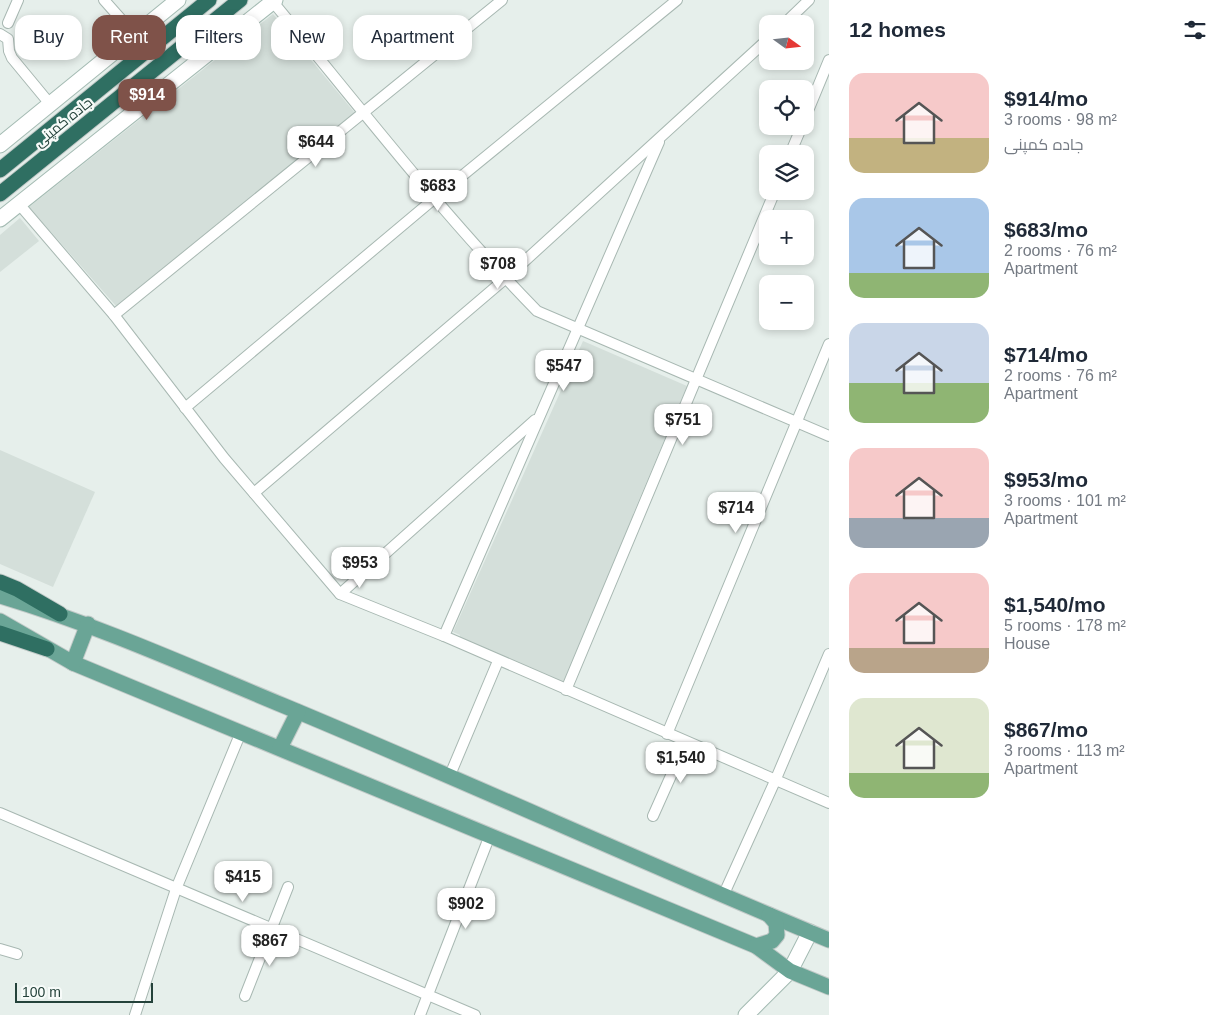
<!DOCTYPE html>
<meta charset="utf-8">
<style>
body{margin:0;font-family:Arial,Cairo,sans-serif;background:#f6f6f7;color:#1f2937;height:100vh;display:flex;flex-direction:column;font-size:19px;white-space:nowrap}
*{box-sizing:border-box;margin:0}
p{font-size:16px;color:#747a83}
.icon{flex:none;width:28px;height:28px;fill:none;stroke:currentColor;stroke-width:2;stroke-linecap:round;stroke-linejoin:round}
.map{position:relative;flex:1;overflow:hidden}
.drawer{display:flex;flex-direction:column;background:#fff;width:400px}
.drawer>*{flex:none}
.top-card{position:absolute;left:15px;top:15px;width:475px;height:45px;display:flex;gap:10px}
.needle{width:32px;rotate:105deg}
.fabs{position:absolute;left:759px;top:15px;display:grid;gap:10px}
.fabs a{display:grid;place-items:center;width:55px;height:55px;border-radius:10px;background:#fff;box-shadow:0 2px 8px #0003;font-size:25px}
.scale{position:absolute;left:15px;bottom:12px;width:138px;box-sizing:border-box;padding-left:5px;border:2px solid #24423a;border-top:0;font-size:14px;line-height:18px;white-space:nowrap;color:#24423a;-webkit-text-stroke:4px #f7fbf9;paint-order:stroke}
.price{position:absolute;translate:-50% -42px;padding:0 11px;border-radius:10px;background:#fff;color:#222;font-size:16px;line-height:32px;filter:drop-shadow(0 1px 2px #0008)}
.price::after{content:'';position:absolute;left:50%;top:30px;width:15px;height:11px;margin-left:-8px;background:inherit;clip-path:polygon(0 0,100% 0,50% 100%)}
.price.on{background:#7f5249;color:#fff}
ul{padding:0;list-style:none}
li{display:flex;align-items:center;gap:15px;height:125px;padding:0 20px}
li span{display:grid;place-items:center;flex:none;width:140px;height:100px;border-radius:15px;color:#555}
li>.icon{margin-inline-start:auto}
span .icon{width:60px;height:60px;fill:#fffc;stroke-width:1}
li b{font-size:21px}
h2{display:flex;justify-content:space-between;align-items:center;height:60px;padding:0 20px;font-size:21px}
.tag{padding:0 18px;border-radius:15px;background:#fff;box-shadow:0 2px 8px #0003;font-size:18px;line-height:45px}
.tag.on{background:#7f5249;color:#fff}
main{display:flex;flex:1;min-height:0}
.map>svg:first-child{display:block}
</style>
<main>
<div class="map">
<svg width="829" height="1015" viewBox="0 0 829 1015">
<rect width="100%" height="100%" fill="#e6efeb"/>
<g fill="#d4dfda">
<path d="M273,14L355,113L116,306L29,207Z"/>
<path d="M20,218L39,241L0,272V235Z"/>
<path d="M583,341L687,386L633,514L636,515L564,685L458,640L460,635L453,632Z"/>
<path d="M0,450L95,492L53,587L0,564Z"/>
</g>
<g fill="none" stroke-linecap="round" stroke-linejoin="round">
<g stroke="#a8b8b2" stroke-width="12">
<g id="street">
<path d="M104,0L135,35"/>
<path d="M273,2C359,106 442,214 537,311L829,436"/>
<path d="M8,23L18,0"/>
<path d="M784,24L809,0"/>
<path d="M0,34L8,39L9,51L12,58L50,104"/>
<path d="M805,118L829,60"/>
<path d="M790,154L802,126"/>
<path d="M19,204L114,315L224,458L340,594L444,636L829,803"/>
<path d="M114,315L502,0"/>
<path d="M185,408L435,198L677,0"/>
<path d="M254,493L505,279L768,39"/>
<path d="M340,594L535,420"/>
<path d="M444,636L659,142"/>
<path d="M566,690L775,191"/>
<path d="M667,734L829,344"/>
<path d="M450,775L498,661"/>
<path d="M0,813L475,1015"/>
<path d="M653,816L686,742"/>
<path d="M723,896L775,781L829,654"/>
<path d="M0,949L17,954"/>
<path d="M245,996L288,887"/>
<path d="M135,1015L176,889L241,732"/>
<path d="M420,1015L490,835"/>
</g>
</g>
<g stroke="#a4bbb3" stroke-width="17">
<g id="secondary">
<path d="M0,145L178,0"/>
<path d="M0,219L275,0"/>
<path d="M746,1015L790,971L810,932"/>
</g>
</g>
<g stroke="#c2cac8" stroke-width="17">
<g id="primary">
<path d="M0,596C97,625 188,666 282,705C465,781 646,864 829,940"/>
<path d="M0,621L73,663L756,946L790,971L829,987"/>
<path d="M73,663L88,624"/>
<path d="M280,748L298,712"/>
<path d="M756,946L772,941L777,935L776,923L769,915"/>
</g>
</g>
<g stroke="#c2cac8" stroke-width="17">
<g id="highway">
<path d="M0,170L209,0"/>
<path d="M0,194L240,0"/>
<path d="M0,582L17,589L60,614"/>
<path d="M0,633L47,649"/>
</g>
</g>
<use href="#street" stroke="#fff" stroke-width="10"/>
<use href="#secondary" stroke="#fff" stroke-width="15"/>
<use href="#primary" stroke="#6aa596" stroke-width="15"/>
<use href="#highway" stroke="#2f6f62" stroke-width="15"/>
</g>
<g text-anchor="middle" stroke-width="4.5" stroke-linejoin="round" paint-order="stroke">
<g font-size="14" fill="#24423a" stroke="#f7fbf9">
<text transform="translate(63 122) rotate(-39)" y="5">جاده کمپنی</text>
</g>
</g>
</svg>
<div class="fabs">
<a><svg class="needle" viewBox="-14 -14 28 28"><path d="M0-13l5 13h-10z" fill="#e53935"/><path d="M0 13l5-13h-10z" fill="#747a83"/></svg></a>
<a><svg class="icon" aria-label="locate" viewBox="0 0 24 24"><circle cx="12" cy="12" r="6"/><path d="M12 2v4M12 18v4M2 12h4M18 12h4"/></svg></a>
<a><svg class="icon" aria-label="layers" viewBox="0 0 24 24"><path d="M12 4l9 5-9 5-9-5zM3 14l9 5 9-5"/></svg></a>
<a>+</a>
<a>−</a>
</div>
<div class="scale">100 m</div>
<b class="price on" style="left:147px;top:121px">$914</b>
<b class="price" style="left:316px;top:168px">$644</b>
<b class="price" style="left:438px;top:212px">$683</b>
<b class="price" style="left:498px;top:290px">$708</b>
<b class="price" style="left:564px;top:392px">$547</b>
<b class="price" style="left:683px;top:446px">$751</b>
<b class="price" style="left:736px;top:534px">$714</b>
<b class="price" style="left:360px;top:589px">$953</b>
<b class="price" style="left:681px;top:784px">$1,540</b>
<b class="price" style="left:243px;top:903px">$415</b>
<b class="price" style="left:466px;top:930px">$902</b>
<b class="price" style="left:270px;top:967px">$867</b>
<div class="top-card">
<a class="tag">Buy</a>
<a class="tag on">Rent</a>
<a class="tag">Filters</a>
<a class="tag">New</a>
<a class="tag">Apartment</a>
</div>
</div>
<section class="drawer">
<h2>12 homes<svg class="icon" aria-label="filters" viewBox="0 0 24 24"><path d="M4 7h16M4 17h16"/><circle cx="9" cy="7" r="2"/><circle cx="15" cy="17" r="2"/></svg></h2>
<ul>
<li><span style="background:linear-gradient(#f6c9c9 65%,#c2b280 0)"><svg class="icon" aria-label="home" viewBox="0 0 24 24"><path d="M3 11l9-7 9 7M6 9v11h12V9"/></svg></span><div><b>$914/mo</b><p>3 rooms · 98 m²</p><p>جاده کمپنی</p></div></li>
<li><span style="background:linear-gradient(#a9c7e8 75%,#8fb573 0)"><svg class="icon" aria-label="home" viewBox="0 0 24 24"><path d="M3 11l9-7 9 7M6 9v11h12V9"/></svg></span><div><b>$683/mo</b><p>2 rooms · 76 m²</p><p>Apartment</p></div></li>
<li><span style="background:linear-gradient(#c9d6e8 60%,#8fb573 0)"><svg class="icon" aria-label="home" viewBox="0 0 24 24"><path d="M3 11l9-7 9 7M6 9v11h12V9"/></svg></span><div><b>$714/mo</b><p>2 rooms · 76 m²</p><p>Apartment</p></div></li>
<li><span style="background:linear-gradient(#f6c9c9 70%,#9aa5b1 0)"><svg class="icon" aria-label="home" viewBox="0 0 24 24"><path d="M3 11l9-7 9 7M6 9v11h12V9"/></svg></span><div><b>$953/mo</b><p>3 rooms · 101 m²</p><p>Apartment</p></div></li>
<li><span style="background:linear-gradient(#f6c9c9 75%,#b9a48a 0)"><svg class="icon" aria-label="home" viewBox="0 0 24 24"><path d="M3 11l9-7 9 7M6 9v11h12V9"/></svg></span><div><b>$1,540/mo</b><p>5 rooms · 178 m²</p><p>House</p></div></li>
<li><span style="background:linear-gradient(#dfe7d0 75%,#8fb573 0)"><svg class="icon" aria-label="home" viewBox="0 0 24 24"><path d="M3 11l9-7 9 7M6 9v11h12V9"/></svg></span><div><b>$867/mo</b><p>3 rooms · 113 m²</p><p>Apartment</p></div></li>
</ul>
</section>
</main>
